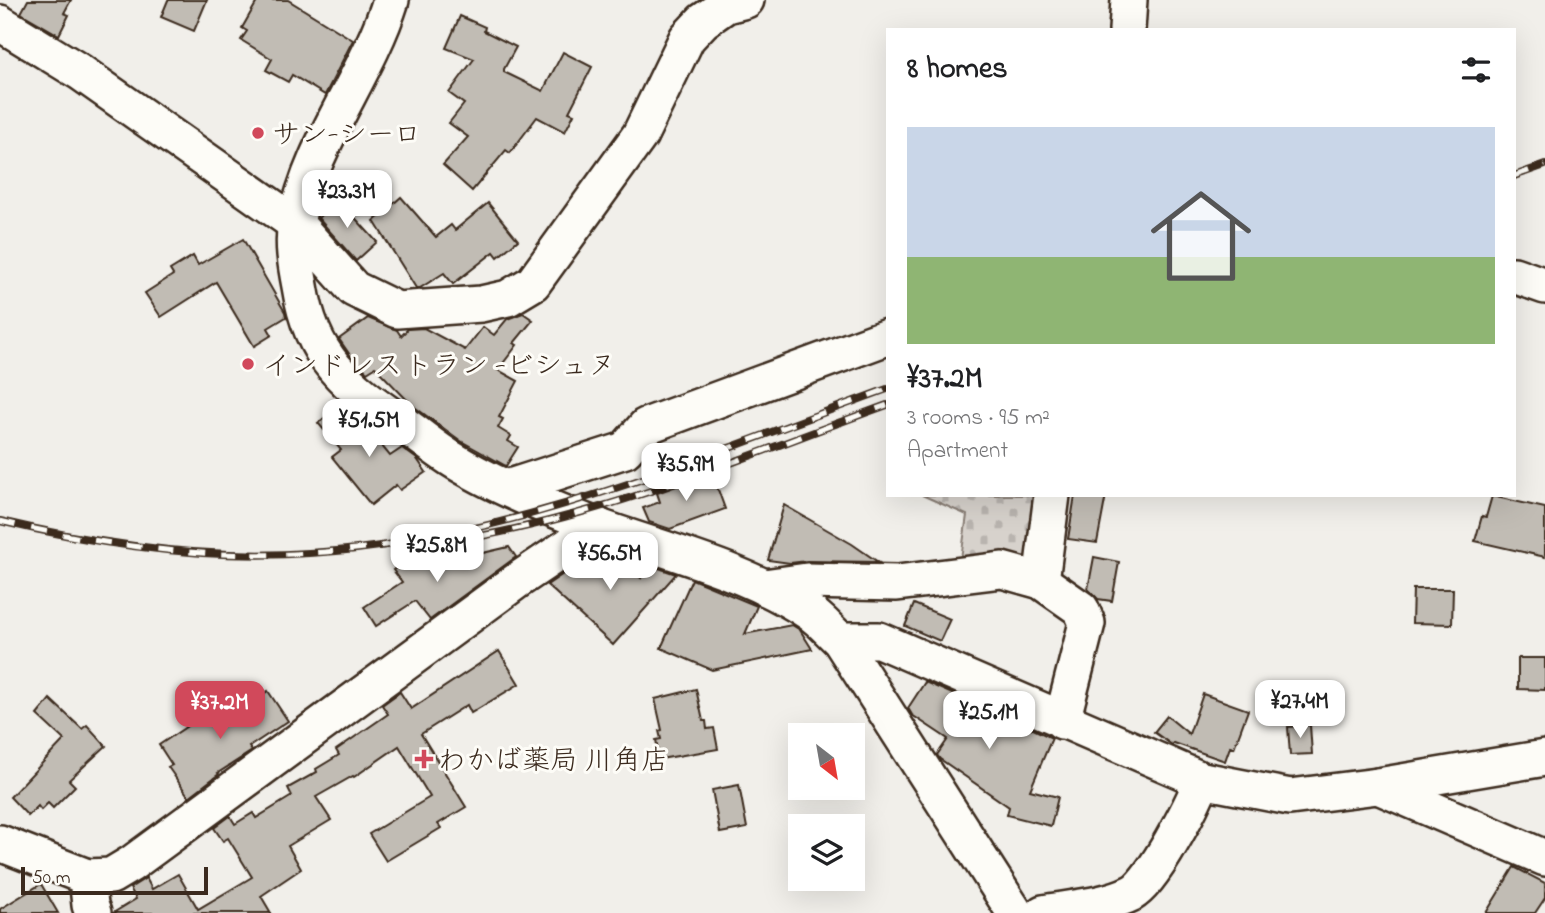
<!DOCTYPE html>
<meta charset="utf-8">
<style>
body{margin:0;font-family:"Indie Flower","Klee One",sans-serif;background:#f6f6f6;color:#202124;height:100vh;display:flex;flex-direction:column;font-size:26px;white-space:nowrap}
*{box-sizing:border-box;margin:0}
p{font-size:23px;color:#757577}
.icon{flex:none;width:38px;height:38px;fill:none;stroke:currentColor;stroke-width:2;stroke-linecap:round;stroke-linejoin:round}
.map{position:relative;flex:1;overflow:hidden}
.sheet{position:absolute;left:886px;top:28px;width:630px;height:469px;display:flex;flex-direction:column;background:#fff;border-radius:0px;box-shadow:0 7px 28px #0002}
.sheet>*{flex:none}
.needle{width:46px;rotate:149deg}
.controls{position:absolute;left:788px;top:723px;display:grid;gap:14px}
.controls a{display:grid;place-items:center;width:77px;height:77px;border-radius:0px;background:#fff;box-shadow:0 7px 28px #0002;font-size:35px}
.scale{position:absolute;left:21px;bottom:18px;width:187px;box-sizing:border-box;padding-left:7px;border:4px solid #3b2a1e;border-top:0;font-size:19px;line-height:24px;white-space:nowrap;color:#3b2a1e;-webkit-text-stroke:5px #fdfcf7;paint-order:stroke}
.price{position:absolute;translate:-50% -60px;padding:0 16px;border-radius:14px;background:#fff;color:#222;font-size:23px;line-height:46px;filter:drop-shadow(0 2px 4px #0008)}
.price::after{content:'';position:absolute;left:50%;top:42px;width:21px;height:16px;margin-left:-10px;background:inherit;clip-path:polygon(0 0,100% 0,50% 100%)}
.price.active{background:#d1495b;color:#fff}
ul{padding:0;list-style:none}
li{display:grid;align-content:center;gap:14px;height:371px;padding:0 21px}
li span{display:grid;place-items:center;height:217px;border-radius:0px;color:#555}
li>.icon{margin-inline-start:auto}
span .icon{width:126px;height:126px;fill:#fffc;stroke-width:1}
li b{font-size:30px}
h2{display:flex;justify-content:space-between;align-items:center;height:84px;padding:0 21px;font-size:30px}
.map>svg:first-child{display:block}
</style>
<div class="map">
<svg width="1545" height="913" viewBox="0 0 1545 913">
<defs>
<pattern id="cemetery-stones" width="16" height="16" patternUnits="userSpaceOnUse" patternTransform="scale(1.75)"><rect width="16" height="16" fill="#d7d2cc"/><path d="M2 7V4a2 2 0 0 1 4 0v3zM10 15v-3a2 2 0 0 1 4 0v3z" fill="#b9b4af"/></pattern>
</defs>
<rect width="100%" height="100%" fill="#f1efea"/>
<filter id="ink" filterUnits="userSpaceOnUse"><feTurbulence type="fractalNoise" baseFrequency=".0143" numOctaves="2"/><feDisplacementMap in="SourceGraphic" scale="14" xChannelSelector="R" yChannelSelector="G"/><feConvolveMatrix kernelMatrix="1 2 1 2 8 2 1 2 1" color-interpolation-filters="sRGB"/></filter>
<g filter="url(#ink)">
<path fill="url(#cemetery-stones)" stroke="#897e75" stroke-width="2" d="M922,495H1046L1033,573L960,566L967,515Z"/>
<g fill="#c1bcb4" stroke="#3b2a1e" stroke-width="2">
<path d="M28,0H71L64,13L69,15L59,35L21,13Z"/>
<path d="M168,0H207L194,31L161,17Z"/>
<path d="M258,0H288L353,40L325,95L292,75L288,82L266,70L272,59L241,40L247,31L242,28Z"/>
<path d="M460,16L485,27L484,31L516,47L504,69V72L543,91L563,52L592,67L569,112L574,114L565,132L537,117L510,153L506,150L472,191L443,165L468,137L449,123L464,104L449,93L474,59L446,48Z"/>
<path d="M401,197L436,237L451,225L455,230L488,203L518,240L498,257L494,252L453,284L444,273L420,288H416L374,221Z"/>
<path d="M338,199L377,242L356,261L318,218Z"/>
<path d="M243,239L285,312L286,317L268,328L272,335L254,346L216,282L161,317L145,293L173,275L170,270L193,256L198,265Z"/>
<path d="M523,313L533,320L514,343L517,345L498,370L518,381L499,417L503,419L498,428L511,436L508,441L518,447L506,466L461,441L413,406L375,367L367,372L350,355L339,339L368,318L397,330L401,336L408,329L424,328L465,350L483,327L494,335L507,319Z"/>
<path d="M338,407L362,434L368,429L390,456L402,448L417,459L426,472L400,490L396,485L371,505L332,457L341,450L318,423Z"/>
<path d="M712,473L725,509L670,529L649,522L643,508L660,502L657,493Z"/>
<path d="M1075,495H1106L1097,543L1068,539Z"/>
<path d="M1492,496L1545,508V557L1475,541L1482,516L1486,517Z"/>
<path d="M784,505L852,544L878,562L807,561L790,563L768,560Z"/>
<path d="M509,547L516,557L430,620L415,601L376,626L364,607L402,582L393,570L410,558L414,563L424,556L431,565Z"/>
<path d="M600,549L613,553L641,578L647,564L676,574L613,645L547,585Z"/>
<path d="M1094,557L1119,562L1112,601L1098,599L1088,589Z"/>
<path d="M692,579L757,606L745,634L792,625L800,630L812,649L712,670L661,648Z"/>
<path d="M1413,589H1453L1452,624L1412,623Z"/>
<path d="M914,604L950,619L940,641L905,626Z"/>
<path d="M499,651L519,684L471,713L467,705L421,734L466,807L438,824L441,828L386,861L369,834L430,797L399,746L354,777L353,776L316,797L331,820L288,846L301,869L261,896L271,913H113L136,899L130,888L146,878L152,889L178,874L198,909L252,877L228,838L223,841L214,828L230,816L235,824L253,813L256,818L292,796L288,788L317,772L316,769L339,755L336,750L388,714L382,705L400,692L411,709Z"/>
<path d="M1518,658H1545V690L1518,689Z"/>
<path d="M925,682L957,696L971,705L972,702L992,711L1024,732L1027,726L1052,738L1030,790L1058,797L1051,826L1007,815L1009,807L940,759L937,755L948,739L912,715L908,708Z"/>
<path d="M696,689L703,721H706L707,729L714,728L718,749L660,759L656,740L661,739L659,731L662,730L655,699Z"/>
<path d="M268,691L288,721L249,747L252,751L218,773L219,774L189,797L168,767L172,765L159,745L219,705L222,710L232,703L237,712Z"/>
<path d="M1203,694L1248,710L1234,748L1230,747L1225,761L1174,743L1172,745L1154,732L1167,716L1189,734Z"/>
<path d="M50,699L82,729L87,725L106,746L69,780L75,786L53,808L48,803L41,810L38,806L28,816L10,797L64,740L37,715Z"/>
<path d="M1310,725L1312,754L1290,755L1288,727Z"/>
<path d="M739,785L747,828L720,833L712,790Z"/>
<path d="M1514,867L1545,883V898L1535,913H1486Z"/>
<path d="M41,884L58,913H0V909Z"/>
</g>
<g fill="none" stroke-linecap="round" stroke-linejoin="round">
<g stroke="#3b2a1e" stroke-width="40">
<g id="minor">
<path d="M391,0C367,77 311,143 296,223C292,243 296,266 300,286C311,358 347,386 403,424C419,435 434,448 450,458C492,485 552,509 599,527C669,552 745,570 809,612C820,619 830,631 840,640L1015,913"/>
<path d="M0,23L80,72L296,224L354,289L397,310L481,304L508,298L533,283L640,135L687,38L703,21L726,5L746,0"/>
<path d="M1127,30L1129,0"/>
<path d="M1514,275L1545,286"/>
<path d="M507,488L625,450L646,426L887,337"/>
<path d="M1041,581L1052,495"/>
<path d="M764,587L807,581L897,583L1002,570L1041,581L1081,609L1087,623L1062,721"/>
<path d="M840,640H879L1202,780L1290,797L1378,786L1545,758"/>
<path d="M1378,786L1545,858"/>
<path d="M0,843L87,877L111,876L131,864L518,580L598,526"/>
<path d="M87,877L90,905L93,913"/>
<path d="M1043,913C1072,908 1106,906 1132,893C1153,882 1193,804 1202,780"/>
</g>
</g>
<use href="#minor" stroke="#fdfcf7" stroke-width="35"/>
<g stroke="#3b2a1e" stroke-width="8">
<g id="rail">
<path d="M1514,176L1545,165"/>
<path d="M0,521C101,545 205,560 309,553C507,542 703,456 887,389"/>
<path d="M481,536C621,510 754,453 887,405"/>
</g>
</g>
<use href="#rail" stroke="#fdfcf7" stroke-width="5" stroke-dasharray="16" stroke-linecap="butt"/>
</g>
</g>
<g fill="#d1495b" stroke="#fdfcf7" stroke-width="2.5">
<circle cx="258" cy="133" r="7"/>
<circle cx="248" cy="364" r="7"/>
<path d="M420.5 748.5h7v7h7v7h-7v7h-7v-7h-7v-7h7z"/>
</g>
<g text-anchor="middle" stroke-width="6" stroke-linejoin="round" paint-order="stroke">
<g font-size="28" fill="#3b2a1e" stroke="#fdfcf7" text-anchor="start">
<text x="272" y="143">サン-シーロ</text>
<text x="262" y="374">インドレストラン -ビシュヌ</text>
<text x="438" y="769">わかば薬局 川角店</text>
</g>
</g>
</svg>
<div class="controls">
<a><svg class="needle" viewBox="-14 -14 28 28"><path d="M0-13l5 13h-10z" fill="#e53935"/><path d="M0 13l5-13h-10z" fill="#757577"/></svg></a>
<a><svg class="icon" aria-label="layers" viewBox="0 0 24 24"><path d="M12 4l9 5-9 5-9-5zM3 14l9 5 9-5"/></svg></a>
</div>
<div class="scale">50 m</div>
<b class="price" style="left:347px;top:230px">¥23.3M</b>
<b class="price" style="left:369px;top:459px">¥51.5M</b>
<b class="price" style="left:686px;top:503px">¥35.9M</b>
<b class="price" style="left:437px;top:584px">¥25.8M</b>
<b class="price" style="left:610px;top:592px">¥56.5M</b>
<b class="price" style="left:1300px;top:740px">¥27.4M</b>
<b class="price active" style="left:220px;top:741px">¥37.2M</b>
<b class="price" style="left:989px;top:751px">¥25.1M</b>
<section class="sheet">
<h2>8 homes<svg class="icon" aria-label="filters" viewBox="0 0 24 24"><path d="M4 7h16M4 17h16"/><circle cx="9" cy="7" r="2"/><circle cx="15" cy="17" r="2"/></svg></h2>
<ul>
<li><span style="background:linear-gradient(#c9d6e8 60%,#8fb573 0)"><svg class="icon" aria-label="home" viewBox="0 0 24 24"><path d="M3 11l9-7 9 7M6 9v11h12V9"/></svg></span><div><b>¥37.2M</b><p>3 rooms · 95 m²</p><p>Apartment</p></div></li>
</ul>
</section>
</div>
